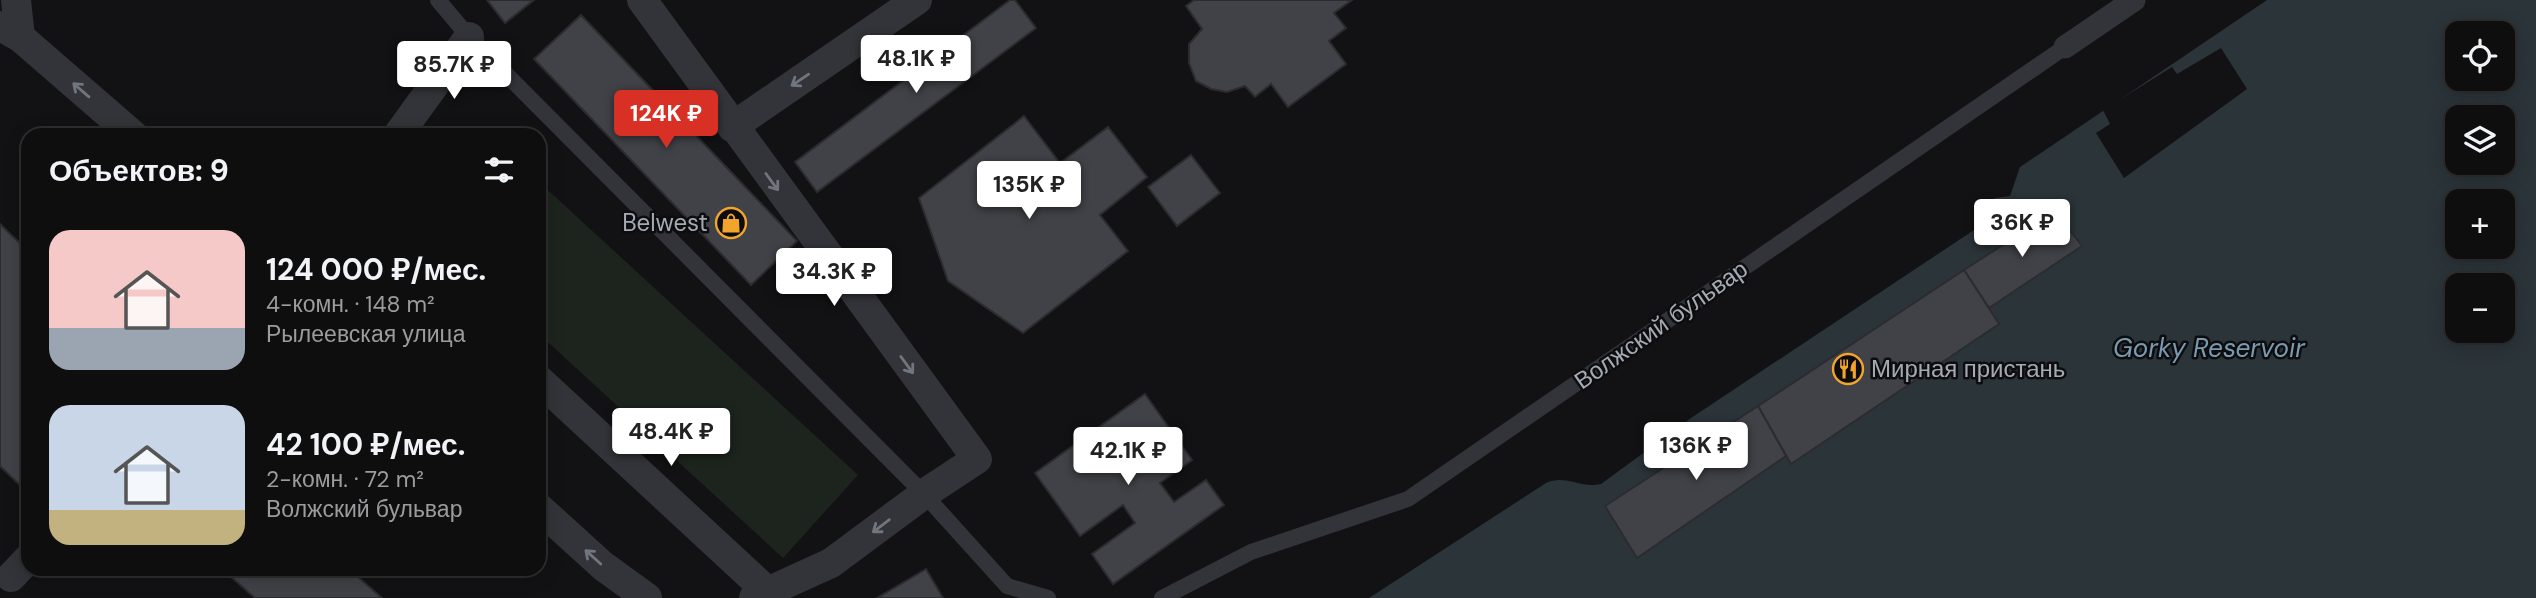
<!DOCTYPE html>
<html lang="ru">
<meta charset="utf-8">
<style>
body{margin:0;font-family:"DM Sans",sans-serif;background:#1c1c1d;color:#f1f3f6;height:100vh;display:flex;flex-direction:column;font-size:26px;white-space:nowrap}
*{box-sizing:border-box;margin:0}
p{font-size:23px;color:#9b9c9e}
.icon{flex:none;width:38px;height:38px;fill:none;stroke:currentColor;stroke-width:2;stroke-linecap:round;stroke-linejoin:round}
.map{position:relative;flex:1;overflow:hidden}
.details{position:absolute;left:21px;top:128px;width:525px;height:448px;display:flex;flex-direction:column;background:#0e0e0f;border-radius:21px;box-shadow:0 4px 18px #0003,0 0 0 2px #2e2e2f}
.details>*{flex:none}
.controls{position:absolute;left:2445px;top:21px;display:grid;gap:14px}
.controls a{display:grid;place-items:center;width:70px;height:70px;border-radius:14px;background:#0e0e0f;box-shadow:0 4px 18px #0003,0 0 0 2px #2e2e2f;font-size:35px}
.price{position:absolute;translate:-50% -60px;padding:0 16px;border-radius:7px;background:#fff;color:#222;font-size:23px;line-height:46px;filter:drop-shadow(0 2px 4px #0008)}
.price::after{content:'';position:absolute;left:50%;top:42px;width:21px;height:16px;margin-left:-10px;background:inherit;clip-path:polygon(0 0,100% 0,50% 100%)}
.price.selected{background:#d93025;color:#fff}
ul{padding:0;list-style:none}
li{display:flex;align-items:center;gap:21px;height:175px;padding:0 28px}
li span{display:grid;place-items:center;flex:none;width:196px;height:140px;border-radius:21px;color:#555}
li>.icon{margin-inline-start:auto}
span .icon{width:84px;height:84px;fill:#fffc;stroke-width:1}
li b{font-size:30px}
h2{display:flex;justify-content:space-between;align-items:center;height:84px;padding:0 28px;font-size:30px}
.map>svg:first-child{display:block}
</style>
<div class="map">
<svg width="2536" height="598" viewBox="0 0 2536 598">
<rect width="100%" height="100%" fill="#121214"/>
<path fill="#1d241d" d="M539,182L858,475L783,558L539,334Z"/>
<path fill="#2b3439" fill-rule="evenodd" d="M2267,0H2536V598H1369L1546,483C1565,474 1582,489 1601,484L1691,418L1989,220L1995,198L2010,196L2020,167ZM2457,33H2502V79H2457ZM2457,117H2502V163H2457ZM2457,201H2502V247H2457ZM2457,285H2502V331H2457Z"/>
<path fill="#121214" d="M2221,48L2247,89L2124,178L2096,133L2110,124L2103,110L2172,67L2177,74Z"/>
<g fill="#414247" stroke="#2c2c30" stroke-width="2">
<path d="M487,0H534L505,23Z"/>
<path d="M1010,0H1015L1036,28L817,192L795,162Z"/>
<path d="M1194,0H1352L1334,13L1346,28L1329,41L1346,64L1288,107L1271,84L1255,97L1245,86L1227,92L1211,89L1196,81L1189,63V44L1202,29L1186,6Z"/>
<path d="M581,15L797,241L751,285L534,59Z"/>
<path d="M1024,116L1060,163L1108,127L1147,177L1100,215L1128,251L1023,333L948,281L919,198Z"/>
<path d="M1191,155L1220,193L1177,226L1148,187Z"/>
<path d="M2055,211L2082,246L1989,308L1964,270Z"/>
<path d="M0,224L28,251V493L0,466Z"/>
<path d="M1964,270L1999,324L1791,464L1758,406Z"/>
<path d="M1145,394L1192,460L1160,483L1174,502L1206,480L1224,505L1113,584L1092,554L1135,523L1123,505L1080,536L1035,473Z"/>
<path d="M1758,406L1786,456L1637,558L1605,506Z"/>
<path d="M222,569H349L382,598H255Z"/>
<path d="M926,569L943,598H877Z"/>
</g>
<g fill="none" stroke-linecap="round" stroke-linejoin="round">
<g stroke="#333439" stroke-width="16">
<path d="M438,0L469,37L924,494L1007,586L1048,598"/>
<path d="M1162,598L1251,552L1408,499L2065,47"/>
</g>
<path stroke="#333439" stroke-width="23" d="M2065,47L2134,0"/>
<g stroke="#333439" stroke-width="30">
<path d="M16,0L20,37"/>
<path d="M642,0L977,459L924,494L831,563L754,598"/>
<path d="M0,26L20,37L133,135"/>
<path d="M732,127L917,0"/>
<path d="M398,135L469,37"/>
<path d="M539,380L768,592"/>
<path d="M539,508L603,566L647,598"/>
<path d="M11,577L28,559"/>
</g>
</g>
<defs><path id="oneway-shaft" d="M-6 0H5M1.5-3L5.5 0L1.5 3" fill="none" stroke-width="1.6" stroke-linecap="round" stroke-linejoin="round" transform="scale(1.75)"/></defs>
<g stroke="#71757d">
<use href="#oneway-shaft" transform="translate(800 80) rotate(146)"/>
<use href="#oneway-shaft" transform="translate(81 90) rotate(-139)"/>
<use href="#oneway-shaft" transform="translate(772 182) rotate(54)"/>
<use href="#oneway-shaft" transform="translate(907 365) rotate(54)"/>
<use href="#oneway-shaft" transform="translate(881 526) rotate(143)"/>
<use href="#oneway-shaft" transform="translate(593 557) rotate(-138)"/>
</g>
<defs>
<g id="shop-ring" transform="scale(1.575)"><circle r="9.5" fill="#0d0d0f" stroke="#f2a52c" stroke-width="1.5"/><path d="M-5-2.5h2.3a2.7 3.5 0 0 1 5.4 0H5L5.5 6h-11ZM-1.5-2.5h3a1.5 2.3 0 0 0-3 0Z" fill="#f2a52c"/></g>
<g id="restaurant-ring" transform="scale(1.575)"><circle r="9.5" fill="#0d0d0f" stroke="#f2a52c" stroke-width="1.5"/><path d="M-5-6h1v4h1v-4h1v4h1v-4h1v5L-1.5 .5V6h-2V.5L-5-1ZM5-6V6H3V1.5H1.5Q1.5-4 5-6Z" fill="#f2a52c"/></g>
</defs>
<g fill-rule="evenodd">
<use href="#shop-ring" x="731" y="223"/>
<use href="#restaurant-ring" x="1848" y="369"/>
</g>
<g text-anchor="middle" stroke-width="5" stroke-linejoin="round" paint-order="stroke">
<g font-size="24" fill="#a4aab4" stroke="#0d0d0f" text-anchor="end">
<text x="708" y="231">Belwest</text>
<text x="1871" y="377" text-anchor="start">Мирная пристань</text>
</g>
<g font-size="24" fill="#a4aab4" stroke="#0d0d0f">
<text transform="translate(1661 325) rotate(-35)" y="8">Волжский бульвар</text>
</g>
<g font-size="26" font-style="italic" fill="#7a9ab0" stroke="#0d0d0f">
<text x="2209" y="357">Gorky Reservoir</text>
</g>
</g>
</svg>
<div class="controls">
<a><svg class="icon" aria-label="locate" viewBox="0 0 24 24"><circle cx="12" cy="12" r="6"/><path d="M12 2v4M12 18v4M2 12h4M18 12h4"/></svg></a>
<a><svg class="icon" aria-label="layers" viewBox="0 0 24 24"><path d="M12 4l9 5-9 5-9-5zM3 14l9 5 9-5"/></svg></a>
<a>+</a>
<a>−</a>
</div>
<b class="price" style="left:916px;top:95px">48.1K ₽</b>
<b class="price" style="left:454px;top:101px">85.7K ₽</b>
<b class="price selected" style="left:666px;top:150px">124K ₽</b>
<b class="price" style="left:1029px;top:221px">135K ₽</b>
<b class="price" style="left:2022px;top:259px">36K ₽</b>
<b class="price" style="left:834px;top:308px">34.3K ₽</b>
<b class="price" style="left:671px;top:468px">48.4K ₽</b>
<b class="price" style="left:1696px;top:482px">136K ₽</b>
<b class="price" style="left:1128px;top:487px">42.1K ₽</b>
<section class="details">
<h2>Объектов: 9<svg class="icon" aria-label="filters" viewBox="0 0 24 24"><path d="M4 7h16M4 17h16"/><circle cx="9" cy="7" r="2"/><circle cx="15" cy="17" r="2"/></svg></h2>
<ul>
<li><span style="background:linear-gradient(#f6c9c9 70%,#9aa5b1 0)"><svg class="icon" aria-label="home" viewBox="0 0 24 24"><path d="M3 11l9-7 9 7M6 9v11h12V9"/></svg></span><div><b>124 000 ₽/мес.</b><p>4-комн. · 148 m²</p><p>Рылеевская улица</p></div></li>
<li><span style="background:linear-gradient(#c9d6e8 75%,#c2b280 0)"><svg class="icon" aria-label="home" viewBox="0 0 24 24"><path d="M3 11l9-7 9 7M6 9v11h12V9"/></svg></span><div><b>42 100 ₽/мес.</b><p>2-комн. · 72 m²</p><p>Волжский бульвар</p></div></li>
</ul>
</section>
</div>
